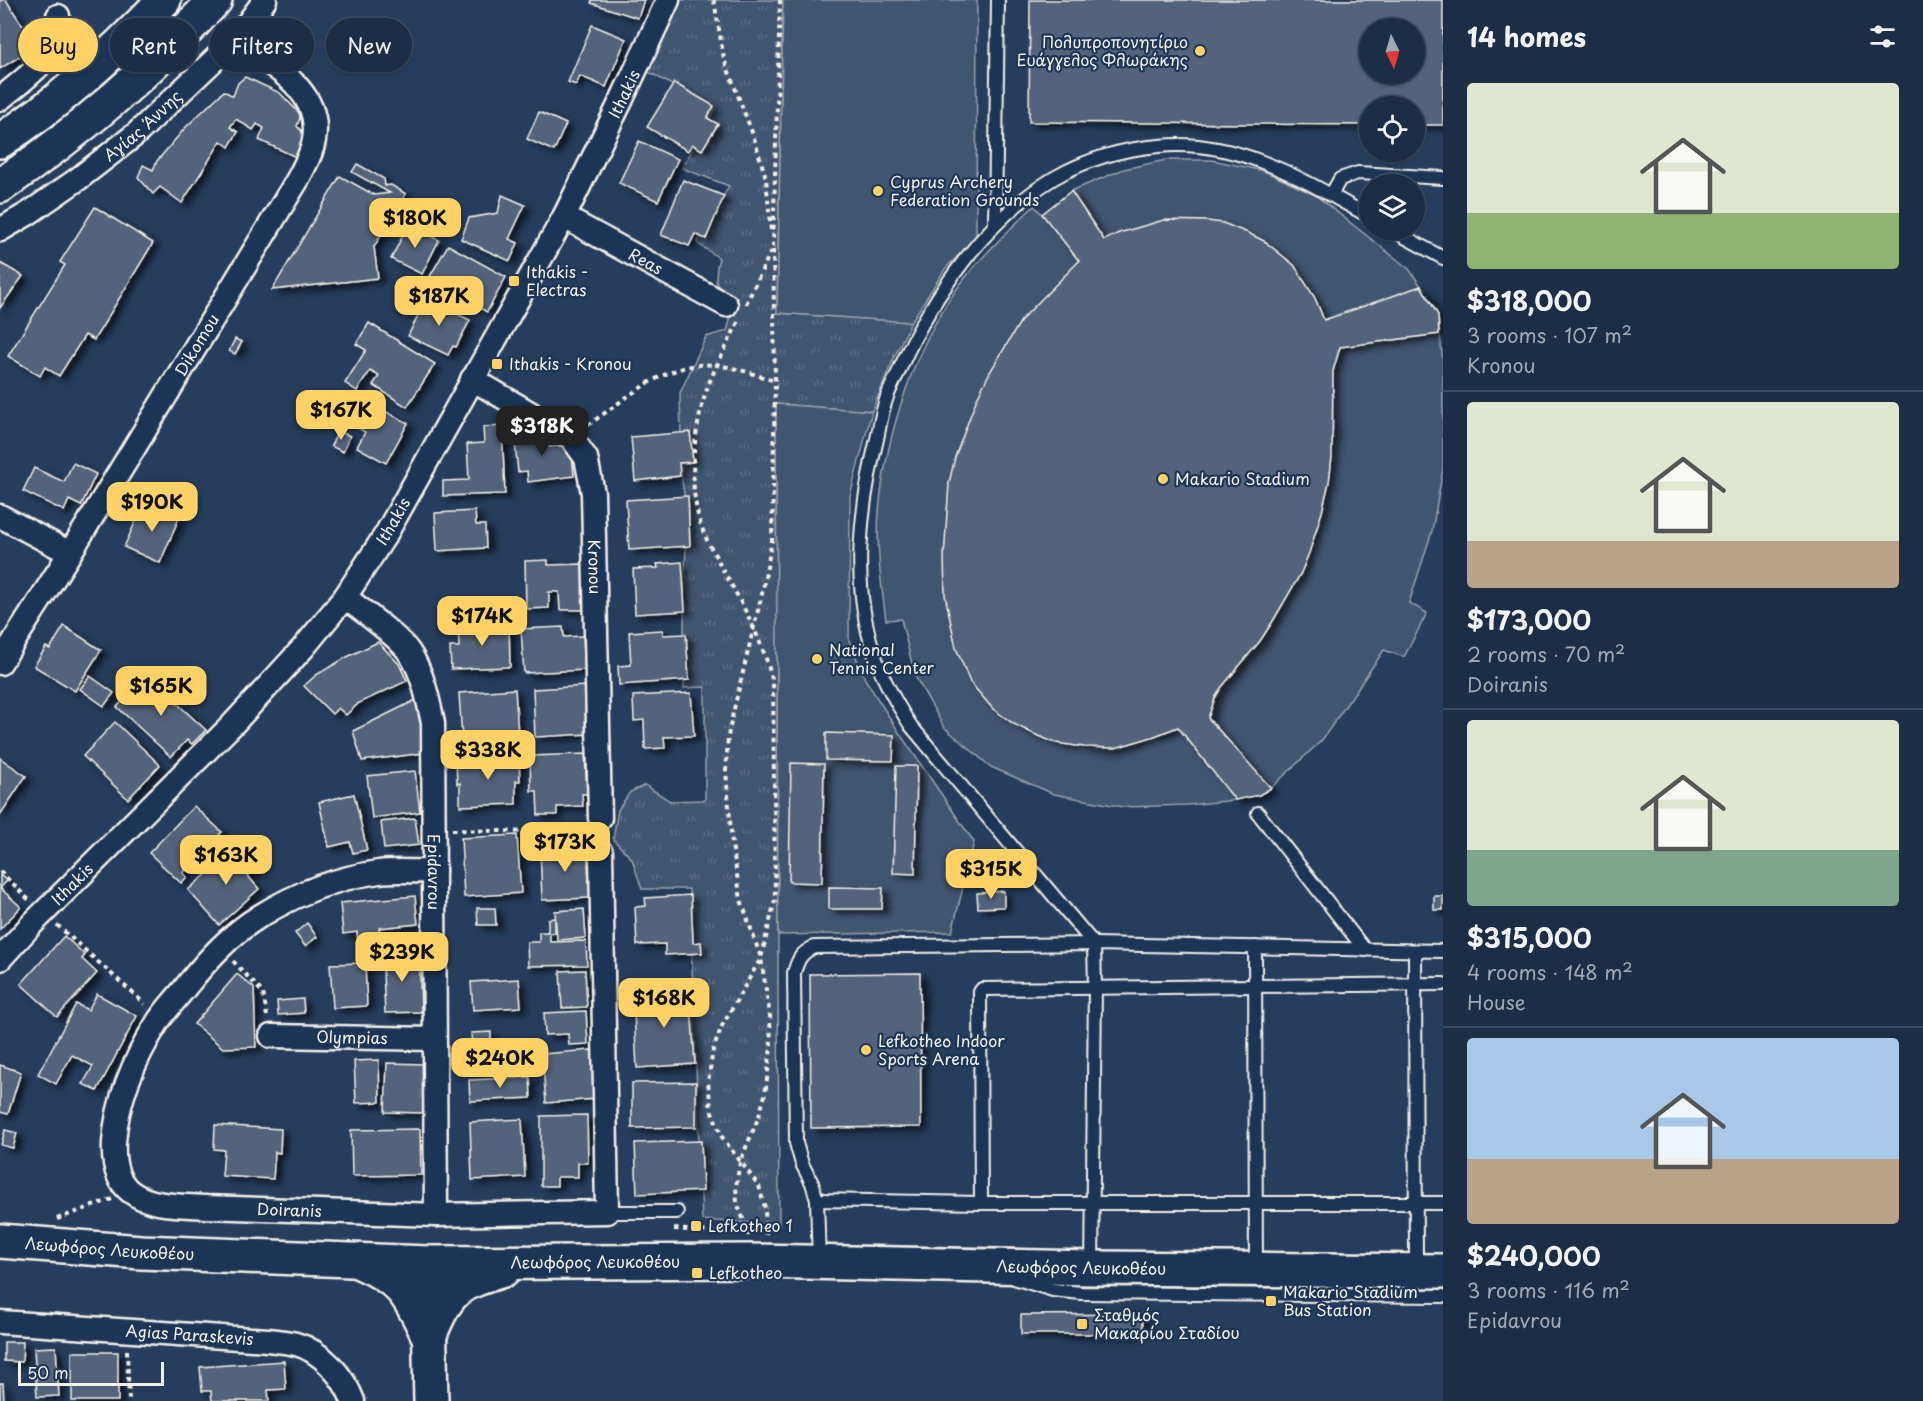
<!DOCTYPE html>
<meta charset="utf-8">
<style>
body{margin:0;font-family:"Playpen Sans",sans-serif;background:#293a51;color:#f1f3f6;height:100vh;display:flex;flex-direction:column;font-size:22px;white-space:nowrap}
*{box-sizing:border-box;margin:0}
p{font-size:20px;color:#a0a8b3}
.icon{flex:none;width:33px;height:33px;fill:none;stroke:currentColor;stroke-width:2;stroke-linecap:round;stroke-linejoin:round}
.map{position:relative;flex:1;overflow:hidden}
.drawer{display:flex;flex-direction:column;background:#1c2e46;width:480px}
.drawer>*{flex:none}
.banner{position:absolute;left:18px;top:18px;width:570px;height:54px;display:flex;gap:12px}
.needle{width:39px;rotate:175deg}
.tools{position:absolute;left:1359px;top:18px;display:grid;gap:12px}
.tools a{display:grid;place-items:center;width:66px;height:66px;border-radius:50%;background:#1c2e46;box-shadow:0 2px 4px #0004,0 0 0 2px #3a4a5f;font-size:30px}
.scale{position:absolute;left:18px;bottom:15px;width:146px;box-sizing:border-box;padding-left:6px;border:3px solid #f4f1e8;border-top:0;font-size:16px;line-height:21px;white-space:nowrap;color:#f4f1e8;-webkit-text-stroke:4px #1d3557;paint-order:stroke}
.price{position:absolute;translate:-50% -51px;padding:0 14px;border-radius:12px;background:#ffd166;color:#111;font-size:20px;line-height:39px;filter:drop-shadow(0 2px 3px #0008)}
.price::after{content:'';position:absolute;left:50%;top:36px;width:18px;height:14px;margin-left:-9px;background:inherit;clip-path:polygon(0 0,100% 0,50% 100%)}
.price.active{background:#222;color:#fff}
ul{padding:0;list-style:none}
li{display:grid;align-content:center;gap:12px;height:318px;padding:0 24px}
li+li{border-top:2px solid #3a4a5f}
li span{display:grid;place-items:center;height:186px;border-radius:6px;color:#555}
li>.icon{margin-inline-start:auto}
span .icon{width:108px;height:108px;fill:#fffc;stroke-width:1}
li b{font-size:26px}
h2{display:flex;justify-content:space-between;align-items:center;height:72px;padding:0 24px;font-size:26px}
.tag{padding:0 21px;border-radius:27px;background:#1c2e46;box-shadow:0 2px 4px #0004,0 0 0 2px #3a4a5f;font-size:21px;line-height:54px}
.tag.active{background:#ffd166;color:#111}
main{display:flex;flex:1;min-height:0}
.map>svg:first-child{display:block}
</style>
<main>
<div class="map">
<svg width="1443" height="1401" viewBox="0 0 1443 1401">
<defs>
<pattern id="park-tufts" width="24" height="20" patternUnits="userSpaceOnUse" patternTransform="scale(1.5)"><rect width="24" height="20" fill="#40546f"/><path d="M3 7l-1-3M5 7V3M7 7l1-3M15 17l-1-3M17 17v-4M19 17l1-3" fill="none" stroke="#5c6d84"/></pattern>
<filter id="shadow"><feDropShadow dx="6" dy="4" stdDeviation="3" flood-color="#0009"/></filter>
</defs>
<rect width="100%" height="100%" fill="#263d5d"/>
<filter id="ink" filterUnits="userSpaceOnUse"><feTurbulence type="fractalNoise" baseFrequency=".0167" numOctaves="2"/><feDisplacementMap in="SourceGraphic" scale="12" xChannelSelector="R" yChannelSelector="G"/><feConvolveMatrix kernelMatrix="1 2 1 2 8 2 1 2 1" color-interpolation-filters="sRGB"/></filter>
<g filter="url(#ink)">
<path fill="url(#park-tufts)" stroke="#9aa2ac" stroke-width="1.5" d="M679,0H783L777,313L911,322L895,355L872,411L776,404L779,1225L702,1220L689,889H642L632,859L613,839L618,810L630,792L645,785L670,801L705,800V687L684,688V609L687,510L682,482L680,393L706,337L727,331L735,302C713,293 714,279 719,258L697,243L729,186L682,168L715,109L647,71Z"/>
<g fill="#40546f" stroke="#9aa2ac" stroke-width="1.5">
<path d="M783,0H977L976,238L945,269L911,322L777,313Z"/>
<path d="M1166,160H1212L1264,171L1315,195L1409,269L1421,286L1438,315L1443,363V469L1432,531L1409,603L1427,613L1404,657L1384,650L1322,740L1271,788L1259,795L1235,800L1188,805L1123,807L1054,794L991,767L944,727L915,676L901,619L886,620C881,584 876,547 879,511C886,433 916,340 965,278C986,252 1010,229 1034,206L1042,214L1071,191L1124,169Z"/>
<path d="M776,404L872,411L850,496L849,640L865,679L898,731L974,842L952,932L778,935Z"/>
</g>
<g fill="#52647b" stroke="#f4f1e8" stroke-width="1.5" fill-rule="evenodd" filter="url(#shadow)">
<path d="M0,0H6L36,46L0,69Z"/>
<path d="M592,0H644L638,18L591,3Z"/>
<path d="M1030,0H1443V125H1414V106H1370V125L1029,122ZM1370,28H1414V74H1370Z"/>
<path d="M592,25L626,39L606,87L580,76L576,85L568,82Z"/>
<path d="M245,77L280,93L301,115L297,126L305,135L296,157L259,140L264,128L257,124L253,130L236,119L230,127L238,132L229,147L221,141L182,203L160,187L153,194L138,177L143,165L153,170L157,161L186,127L224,91L233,96L238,83Z"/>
<path d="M674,83L714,106L707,118L718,124L702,150L692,144L688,151L647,127Z"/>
<path d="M539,112L566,124L554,151L527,139Z"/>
<path d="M639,141L678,159L658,201L619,183Z"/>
<path d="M357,164L384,179L385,186L391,185L406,194L374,247L378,278L272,290L340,176L374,195L390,193L352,172Z"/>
<path d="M683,180L724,196L706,239L695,234L689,246L661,235Z"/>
<path d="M1071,191L1104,240L1119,233L1164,220L1207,221L1223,223L1248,233L1264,241L1294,265L1315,298L1324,320L1421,286L1438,315L1439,334L1340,347L1333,371L1332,456L1329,482L1322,512L1309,553L1301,573L1273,621L1260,641L1221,688L1215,698L1208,718L1271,788L1259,795L1235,800L1178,727L1152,737L1115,748L1084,747L1056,743L1036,735L1014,724L993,709L970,682L956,648L945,595L944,557L949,483L955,457L977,398L990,372L1022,319L1079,261L1042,214Z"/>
<path d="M502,195L525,205L509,239L518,243L510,261L461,239L469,218L498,213Z"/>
<path d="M95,207L153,243L94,340L85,335L59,376L45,367L40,376L8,356L65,265L60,262Z"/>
<path d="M408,225L439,240L422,274L391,259Z"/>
<path d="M448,245L506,277L487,312L428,280Z"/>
<path d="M0,263L23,276L0,308Z"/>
<path d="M426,299L470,320L456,347L453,346L448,355L408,336Z"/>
<path d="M369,323L435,364L407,407L373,385L379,376L370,371L357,391L345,383L366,350L356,344Z"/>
<path d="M235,339L242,342L235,354L229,351Z"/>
<path d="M371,404L408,423L386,463L357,447L365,432L358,428Z"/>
<path d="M502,426L505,494L443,496V481L469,480L467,444L484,443L483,427Z"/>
<path d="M547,429L549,447L571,445L574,476L528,482L527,471L518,472L514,433Z"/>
<path d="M338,431L350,436L343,452L331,446Z"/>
<path d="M690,432L693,462L679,463L680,476L635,481L631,437Z"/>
<path d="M73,463L96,474L81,506L69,500L64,511L23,491L34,468L64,482Z"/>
<path d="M688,496L690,546L629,550L626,500Z"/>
<path d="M144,503L179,518L160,563L124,547Z"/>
<path d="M475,511L476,525H485L486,548L437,551L435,513Z"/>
<path d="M548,560V565L583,564L585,610H560L559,592H549V608L526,609L525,561Z"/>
<path d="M682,562L685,611L635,614L633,569L658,568L657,564Z"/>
<path d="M509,624L510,667L451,669L450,647H459L458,625Z"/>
<path d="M64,626L101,650L75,691L34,666L46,647L50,649Z"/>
<path d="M563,627L564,637L583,636L585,670L524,673L521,629Z"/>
<path d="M663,630V635L686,634L689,680L619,685L618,666L631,665L629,632Z"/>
<path d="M378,642L399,664L407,681L359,703L346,715L338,708L332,714L304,686L316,675L347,657Z"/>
<path d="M90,676L114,693L104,706L80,689Z"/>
<path d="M147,676L206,730L192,744L187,740L171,757L117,707Z"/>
<path d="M587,686L589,734L535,737L533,689Z"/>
<path d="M515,689L518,735L462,739L459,693Z"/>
<path d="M691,693L694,736L664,737L665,748L645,749L644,720L634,721L633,696Z"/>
<path d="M418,699L424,753L362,761L353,731Z"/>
<path d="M115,722L160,765L128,799L83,756Z"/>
<path d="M826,733L894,735L893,761L826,760Z"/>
<path d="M585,754L587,794H582L583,806L557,807V815H538L537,791H531L530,756Z"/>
<path d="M0,758L26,776L0,815Z"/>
<path d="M519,758L520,781H516V804L460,806V783L457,784L456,760Z"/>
<path d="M791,763L824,764L822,883L789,882Z"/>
<path d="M896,766H917L915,874L893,873Z"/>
<path d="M415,771L420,812L372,818L367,776Z"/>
<path d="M354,794L367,850L353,853L350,842L329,847L319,802Z"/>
<path d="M194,806L222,832L183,873L187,877L181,883L149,853Z"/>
<path d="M415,818L419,845L384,849L381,822Z"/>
<path d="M517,835L521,893L464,897L461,838Z"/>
<path d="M587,845L590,898L542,900L540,847Z"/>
<path d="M239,846L258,867L248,876L259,889L219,925L188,890Z"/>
<path d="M0,875L7,881L0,888L21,907L0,929Z"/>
<path d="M829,887L883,888L882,909H829Z"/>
<path d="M1004,891V907L978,908L977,893Z"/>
<path d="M691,895L693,943L701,942L702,953L665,955V944L637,945L635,907L646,906L645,898Z"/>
<path d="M415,896L418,924L379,928L380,939L358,941L357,932L343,934L340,903Z"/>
<rect x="1434" y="896" width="9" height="14"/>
<path d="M477,908H495L496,925H478Z"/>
<path d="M584,909L586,938L557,940L555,911Z"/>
<path d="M555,918V933H550V942L586,941L587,965L528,966L527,942H539V932H548V919Z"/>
<path d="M307,923L317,937L305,946L295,933Z"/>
<path d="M64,936L85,955L82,959L97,973L57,1017L21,984Z"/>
<path d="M419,952L421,1012L385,1013L382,954Z"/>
<path d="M365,963L367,1006L333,1008L330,964Z"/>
<path d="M585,970L587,1007L562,1008L560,971Z"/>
<path d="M920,973L921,1127L811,1128L810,974Z"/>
<path d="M237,974L254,988L256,1047L223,1048L194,1024Z"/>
<path d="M519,979L521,1007L473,1010L471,982Z"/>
<path d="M690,991L695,1064L637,1068L633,994Z"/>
<path d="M97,994L137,1016L97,1091L83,1084L93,1066L72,1055L56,1084L38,1074L76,1004L88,1010Z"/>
<path d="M303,999L304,1013L278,1015L277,1001Z"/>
<path d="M586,1011L588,1044L569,1045L568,1034L545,1035L544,1013Z"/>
<path d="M491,1032V1049L503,1048L505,1072L474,1073L471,1033Z"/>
<path d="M592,1050L596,1099L546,1103L542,1054Z"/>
<path d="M379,1060L380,1102L356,1103L354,1061Z"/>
<path d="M387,1063L424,1064L423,1113L385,1112Z"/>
<path d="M0,1065L21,1072L8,1114L0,1112Z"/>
<path d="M530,1077L531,1098L470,1101L469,1080Z"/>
<path d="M696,1082V1127L632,1128V1083Z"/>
<path d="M587,1115L588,1163H578V1177H557V1186H541V1116Z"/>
<path d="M522,1119L525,1177L472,1180L470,1122Z"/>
<path d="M215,1125L281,1129L280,1153L275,1152L273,1179L222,1176L224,1150L214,1149Z"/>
<path d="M420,1129L421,1175L352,1176L351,1130Z"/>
<path d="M5,1130L17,1133L13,1148L1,1145Z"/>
<path d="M701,1141L703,1191L637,1194L635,1143Z"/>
<path d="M1143,1314V1334H1021V1315Z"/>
<path d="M4,1342H23L22,1362L4,1361Z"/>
<path d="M56,1347L59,1396L37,1397L34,1348Z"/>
<rect x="72" y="1352" width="46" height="49"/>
<path d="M284,1361L286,1389L268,1390L269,1401H212L211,1391H202L200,1367Z"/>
<path d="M0,1383H3L4,1401H0Z"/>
</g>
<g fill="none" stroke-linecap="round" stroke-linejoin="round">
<g stroke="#f4f1e8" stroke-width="16">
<g id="service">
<path d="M1331,195L1340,179L1358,173L1443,178"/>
<path d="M995,225L998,0"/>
<path d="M1392,230L1443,258"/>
<path d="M1258,813L1365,950"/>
<path d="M1255,947L1256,1269"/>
<path d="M1415,951L1416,1269"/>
<path d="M817,1200L981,1203H1443"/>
<path d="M981,1203L980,992L982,989L1443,984"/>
<path d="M607,1212H677"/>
<path d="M819,1261L817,1200L812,1183L802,1164L796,1143L794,973C798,959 801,953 814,947L1094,944L1443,951"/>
<path d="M1092,1268L1095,987L1094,944L911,726C896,703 882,679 874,653C851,584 860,508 877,439C880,425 882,410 887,397C891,386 897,376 901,366C933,295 986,219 1054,178C1085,160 1123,149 1159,146C1237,138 1304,180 1370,217"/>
<path d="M1014,1278L1053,1290L1081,1293L1443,1296"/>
</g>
</g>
<g stroke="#f4f1e8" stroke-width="27">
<g id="minor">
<path d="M0,99C17,85 50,61 57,40C60,32 59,24 58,16"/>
<path id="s1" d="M564,217L726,305"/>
<path id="s2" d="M0,230L29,213L78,179L136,134L235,40L265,0"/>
<path id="s3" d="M472,379L571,437L586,458L593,493L600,818"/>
<path d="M0,516L70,553"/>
<path id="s4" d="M345,597C362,611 397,635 409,652C423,673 428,699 433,723L436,1215"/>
<path id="s5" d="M0,663L70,553L298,179C304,167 312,154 314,140C323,89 270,65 235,40"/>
<path id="s6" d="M434,871C416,872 397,870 379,872C336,878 297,893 260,916C231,934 209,958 188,984C179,996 168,1007 159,1020C136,1056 117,1099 114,1142C113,1160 115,1180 131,1192C151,1207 182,1205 206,1207L436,1215L607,1212L601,852"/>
<path id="s7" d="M0,959L32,924L233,724L304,647L345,597L386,534L564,217L621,101L668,0"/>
<path id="s8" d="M271,1036L434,1039"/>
<path id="s9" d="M0,1322L268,1340C277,1341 287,1342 296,1344C322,1351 344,1377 353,1401"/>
</g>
</g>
<g stroke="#f4f1e8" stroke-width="38">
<g id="secondary">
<path id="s10" d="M0,1241L141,1252L428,1263L750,1261L1092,1268L1443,1271"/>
<path d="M360,1262C400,1279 409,1294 427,1333"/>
<path d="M428,1263L431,1401"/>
<path d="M431,1332C449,1288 458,1284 503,1270"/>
</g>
</g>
<g stroke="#f4f1e8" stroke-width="38">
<g id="trunk">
<path d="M0,141C61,102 114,53 164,0"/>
<path d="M0,186C81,131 149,72 215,0"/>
</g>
</g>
<g stroke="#f4f1e8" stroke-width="4" stroke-dasharray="4.5 4.5" stroke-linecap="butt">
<path d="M714,0L724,59L753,135L766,178L771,231"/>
<path d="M746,304L773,247L780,0"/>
<path d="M738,322C728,344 715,366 707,389C693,431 686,491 704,533C709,546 717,558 723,570C744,607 763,641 773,683L775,900L761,958L722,1026L713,1050L708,1082L711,1109L722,1137L759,1186L765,1208L766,1237"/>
<path d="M588,425C626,399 667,360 716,365C735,367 756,375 775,381"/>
<path d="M452,830L588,833"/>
<path d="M0,871L29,900"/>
<path d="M57,925L145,1004"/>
<path d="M233,961L263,993L267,1016"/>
<path d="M57,1219L112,1199"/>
<path d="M674,1229L723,1233"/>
<path d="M748,1236V1231L737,1203L736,1186L740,1162L759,1116L765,1095L771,1047L770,1016L761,958L741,900L732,844L726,771L728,736L733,713L762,594L772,541L775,381L773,247"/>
<path d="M127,1350L129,1401"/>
</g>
<use href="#service" stroke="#1d3557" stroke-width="12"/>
<use href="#minor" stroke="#1d3557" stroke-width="22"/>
<use href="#secondary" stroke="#1d3557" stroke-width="33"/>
<use href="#trunk" stroke="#1d3557" stroke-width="33"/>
</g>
</g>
<g fill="#ffd166" stroke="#1d3557" stroke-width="2">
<circle cx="1200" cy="51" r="6"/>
<circle cx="878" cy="191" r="6"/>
<rect x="508" y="275" width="12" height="12" rx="3"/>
<rect x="491" y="358" width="12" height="12" rx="3"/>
<circle cx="1163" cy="479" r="6"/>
<circle cx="817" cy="659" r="6"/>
<circle cx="866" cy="1050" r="6"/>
<rect x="690" y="1220" width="12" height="12" rx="3"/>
<rect x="691" y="1267" width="12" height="12" rx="3"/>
<rect x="1265" y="1295" width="12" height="12" rx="3"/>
<rect x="1076" y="1318" width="12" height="12" rx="3"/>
</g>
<g text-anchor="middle" stroke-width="4.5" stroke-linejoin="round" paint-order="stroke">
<g font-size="16" fill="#f4f1e8" stroke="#1d3557" text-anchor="start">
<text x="1188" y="48" text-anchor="end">Πολυπροπονητίριο<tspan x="1188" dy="18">Ευάγγελος Φλωράκης</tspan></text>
<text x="890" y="188">Cyprus Archery<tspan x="890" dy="18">Federation Grounds</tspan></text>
<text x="526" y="278">Ithakis -<tspan x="526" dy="18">Electras</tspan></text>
<text x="509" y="370">Ithakis - Kronou</text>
<text x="1175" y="485">Makario Stadium</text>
<text x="829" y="656">National<tspan x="829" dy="18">Tennis Center</tspan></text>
<text x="878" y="1047">Lefkotheo Indoor<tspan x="878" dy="18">Sports Arena</tspan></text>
<text x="708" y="1232">Lefkotheo 1</text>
<text x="709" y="1279">Lefkotheo</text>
<text x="1283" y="1298">Makario Stadium<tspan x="1283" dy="18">Bus Station</tspan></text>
<text x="1094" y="1321">Σταθμός<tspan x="1094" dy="18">Μακαρίου Σταδίου</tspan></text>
</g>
<g font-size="16" fill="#f4f1e8" stroke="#1d3557">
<text dy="6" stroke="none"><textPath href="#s7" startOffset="1076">Ithakis</textPath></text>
<text dy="6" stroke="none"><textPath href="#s2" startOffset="177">Αγίας Άννης</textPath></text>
<text dy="6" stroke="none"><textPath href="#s1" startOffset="93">Reas</textPath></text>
<text dy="6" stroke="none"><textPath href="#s5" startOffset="374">Dikomou</textPath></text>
<text dy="6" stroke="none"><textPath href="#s7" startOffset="590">Ithakis</textPath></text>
<text dy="6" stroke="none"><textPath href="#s3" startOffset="250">Kronou</textPath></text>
<text dy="6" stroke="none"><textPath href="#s4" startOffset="309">Epidavrou</textPath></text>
<text dy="6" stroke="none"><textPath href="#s7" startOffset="104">Ithakis</textPath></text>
<text dy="6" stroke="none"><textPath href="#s8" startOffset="81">Olympias</textPath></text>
<text dy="6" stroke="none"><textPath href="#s6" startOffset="676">Doiranis</textPath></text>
<text dy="6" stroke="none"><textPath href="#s10" startOffset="110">Λεωφόρος Λευκοθέου</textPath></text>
<text dy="6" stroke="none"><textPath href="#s10" startOffset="596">Λεωφόρος Λευκοθέου</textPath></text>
<text dy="6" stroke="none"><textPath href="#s10" startOffset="1082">Λεωφόρος Λευκοθέου</textPath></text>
<text dy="6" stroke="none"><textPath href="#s9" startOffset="190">Agias Paraskevis</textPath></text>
</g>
</g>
</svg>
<div class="tools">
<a><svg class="needle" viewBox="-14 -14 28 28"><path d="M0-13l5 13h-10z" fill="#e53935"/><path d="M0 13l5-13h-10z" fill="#a0a8b3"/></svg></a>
<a><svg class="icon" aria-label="locate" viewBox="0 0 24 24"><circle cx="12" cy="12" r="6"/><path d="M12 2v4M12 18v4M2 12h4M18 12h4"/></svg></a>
<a><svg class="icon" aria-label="layers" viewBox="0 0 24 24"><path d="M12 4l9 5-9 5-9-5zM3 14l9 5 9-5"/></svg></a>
</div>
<div class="scale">50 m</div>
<b class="price" style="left:415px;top:249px">$180K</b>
<b class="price" style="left:439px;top:327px">$187K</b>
<b class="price" style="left:341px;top:441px">$167K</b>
<b class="price active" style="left:542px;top:457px">$318K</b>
<b class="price" style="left:152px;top:533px">$190K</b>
<b class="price" style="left:482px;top:647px">$174K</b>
<b class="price" style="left:161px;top:717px">$165K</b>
<b class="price" style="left:488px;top:781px">$338K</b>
<b class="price" style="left:565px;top:873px">$173K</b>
<b class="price" style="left:226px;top:886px">$163K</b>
<b class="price" style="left:991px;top:900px">$315K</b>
<b class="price" style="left:402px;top:983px">$239K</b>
<b class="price" style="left:664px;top:1029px">$168K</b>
<b class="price" style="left:500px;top:1089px">$240K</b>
<div class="banner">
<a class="tag active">Buy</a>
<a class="tag">Rent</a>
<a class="tag">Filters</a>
<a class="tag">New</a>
</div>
</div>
<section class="drawer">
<h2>14 homes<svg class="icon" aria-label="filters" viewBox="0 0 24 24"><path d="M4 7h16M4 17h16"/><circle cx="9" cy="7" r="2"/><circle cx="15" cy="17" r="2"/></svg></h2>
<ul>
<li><span style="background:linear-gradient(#dfe7d0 70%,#8fb573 0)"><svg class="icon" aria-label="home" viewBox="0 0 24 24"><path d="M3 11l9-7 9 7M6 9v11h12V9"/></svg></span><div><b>$318,000</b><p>3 rooms · 107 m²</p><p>Kronou</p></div></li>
<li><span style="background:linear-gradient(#dfe7d0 75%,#b9a48a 0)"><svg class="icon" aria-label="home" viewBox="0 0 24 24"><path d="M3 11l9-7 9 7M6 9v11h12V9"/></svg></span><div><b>$173,000</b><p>2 rooms · 70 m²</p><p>Doiranis</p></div></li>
<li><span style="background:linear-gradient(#dfe7d0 70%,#7fa58c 0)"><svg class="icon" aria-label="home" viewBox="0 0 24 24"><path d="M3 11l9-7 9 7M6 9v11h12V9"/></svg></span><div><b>$315,000</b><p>4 rooms · 148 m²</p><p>House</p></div></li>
<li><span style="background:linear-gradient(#a9c7e8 65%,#b9a48a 0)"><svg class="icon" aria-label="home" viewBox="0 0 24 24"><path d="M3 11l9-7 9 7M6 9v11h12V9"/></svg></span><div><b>$240,000</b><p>3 rooms · 116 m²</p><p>Epidavrou</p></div></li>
</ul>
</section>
</main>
